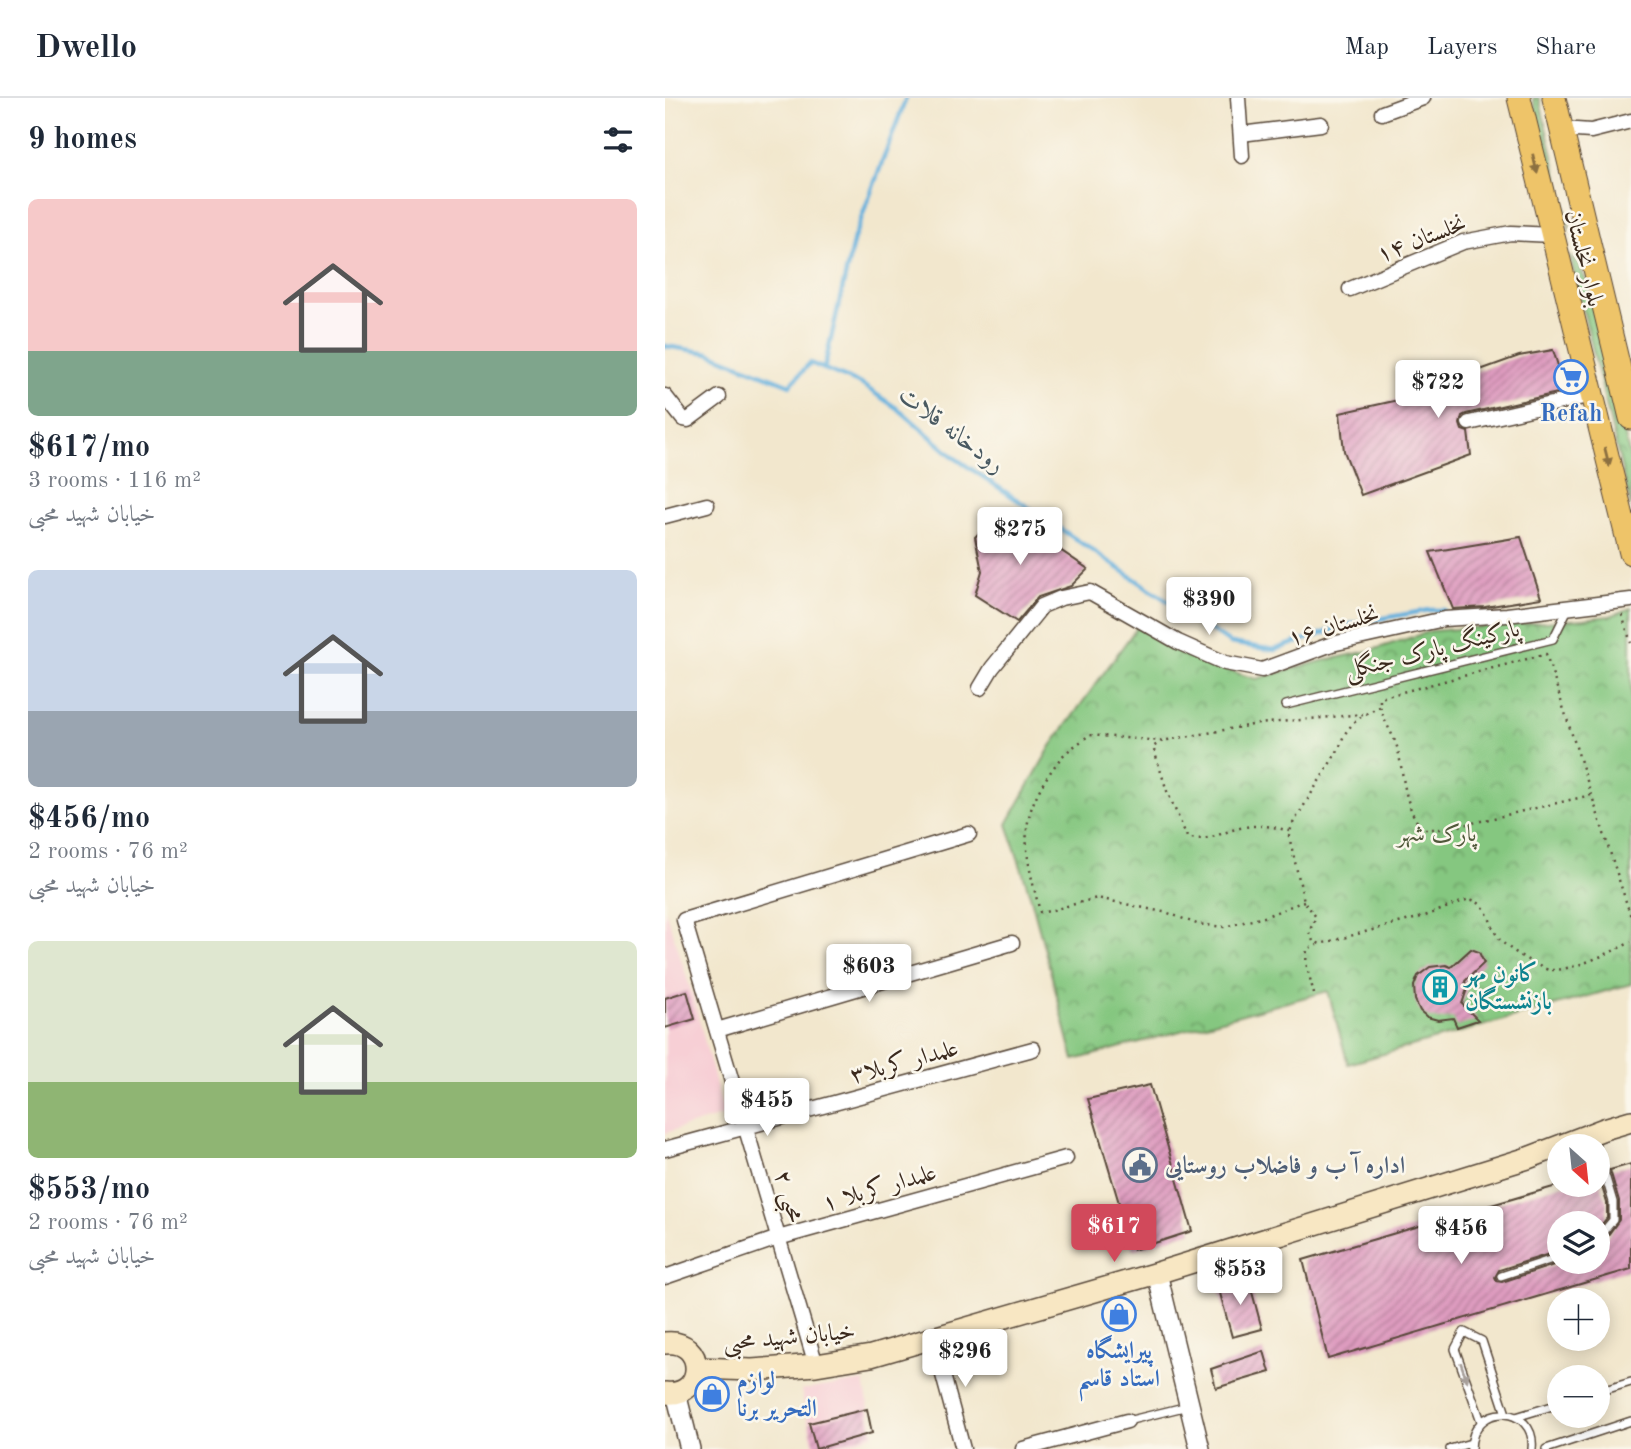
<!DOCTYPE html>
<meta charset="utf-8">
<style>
body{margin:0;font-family:"Old Standard TT",Amiri,serif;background:#f6f6f7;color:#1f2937;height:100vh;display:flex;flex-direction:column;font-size:26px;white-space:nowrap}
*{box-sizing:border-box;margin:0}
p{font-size:23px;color:#747a83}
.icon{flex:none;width:38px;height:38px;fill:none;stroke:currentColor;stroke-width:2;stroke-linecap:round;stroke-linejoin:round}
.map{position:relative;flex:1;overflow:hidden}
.panel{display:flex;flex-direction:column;background:#fff;width:665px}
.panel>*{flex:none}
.needle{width:46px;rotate:153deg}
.fabs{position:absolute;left:882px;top:1036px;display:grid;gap:14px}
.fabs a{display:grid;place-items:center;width:63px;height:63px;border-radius:50%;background:#fff;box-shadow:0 4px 18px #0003;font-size:35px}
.price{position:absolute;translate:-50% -60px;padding:0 16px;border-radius:7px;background:#fff;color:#222;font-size:23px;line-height:46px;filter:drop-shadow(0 2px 4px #0008)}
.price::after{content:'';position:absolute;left:50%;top:42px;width:21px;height:16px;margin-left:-10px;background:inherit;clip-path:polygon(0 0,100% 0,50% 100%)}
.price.on{background:#d1495b;color:#fff}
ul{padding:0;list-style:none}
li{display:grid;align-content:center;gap:14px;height:371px;padding:0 28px}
li span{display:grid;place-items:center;height:217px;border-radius:10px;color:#555}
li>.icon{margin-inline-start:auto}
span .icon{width:126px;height:126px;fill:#fffc;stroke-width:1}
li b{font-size:30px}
h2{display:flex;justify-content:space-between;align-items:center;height:84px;padding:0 28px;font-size:30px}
header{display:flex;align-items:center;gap:42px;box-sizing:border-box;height:98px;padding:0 35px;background:#fff;border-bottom:2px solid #e0e1e3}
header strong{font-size:33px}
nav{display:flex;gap:38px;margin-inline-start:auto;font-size:24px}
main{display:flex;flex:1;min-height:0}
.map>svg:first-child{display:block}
</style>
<header>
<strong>Dwello</strong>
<nav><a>Map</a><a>Layers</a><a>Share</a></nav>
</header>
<main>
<section class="panel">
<h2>9 homes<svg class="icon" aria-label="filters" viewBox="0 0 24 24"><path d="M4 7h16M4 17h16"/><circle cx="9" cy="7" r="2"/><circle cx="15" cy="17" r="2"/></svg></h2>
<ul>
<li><span style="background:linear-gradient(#f6c9c9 70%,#7fa58c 0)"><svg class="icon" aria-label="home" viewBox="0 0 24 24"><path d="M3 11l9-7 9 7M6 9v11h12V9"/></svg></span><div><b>$617/mo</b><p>3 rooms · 116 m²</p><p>خیابان شهید محبی</p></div></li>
<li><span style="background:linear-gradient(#c9d6e8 65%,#9aa5b1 0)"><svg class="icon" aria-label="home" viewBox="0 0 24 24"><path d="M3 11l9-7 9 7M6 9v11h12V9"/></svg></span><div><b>$456/mo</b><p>2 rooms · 76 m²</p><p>خیابان شهید محبی</p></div></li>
<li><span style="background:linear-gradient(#dfe7d0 65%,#8fb573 0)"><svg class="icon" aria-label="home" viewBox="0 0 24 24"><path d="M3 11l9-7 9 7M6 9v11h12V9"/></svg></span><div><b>$553/mo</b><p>2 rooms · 76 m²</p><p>خیابان شهید محبی</p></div></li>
</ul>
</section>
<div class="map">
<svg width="966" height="1351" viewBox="0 0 966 1351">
<defs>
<pattern id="park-crowns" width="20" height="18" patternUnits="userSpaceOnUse" patternTransform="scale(1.75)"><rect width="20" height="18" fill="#85c780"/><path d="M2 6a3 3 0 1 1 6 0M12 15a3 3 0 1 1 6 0" fill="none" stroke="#6ea268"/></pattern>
<pattern id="building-hatch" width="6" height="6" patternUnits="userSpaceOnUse" patternTransform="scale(1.75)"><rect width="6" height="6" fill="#de9bbf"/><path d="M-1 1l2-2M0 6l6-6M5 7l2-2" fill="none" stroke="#b57f9b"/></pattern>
</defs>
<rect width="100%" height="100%" fill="#fbf7ec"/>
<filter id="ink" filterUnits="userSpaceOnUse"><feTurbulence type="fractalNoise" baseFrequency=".0143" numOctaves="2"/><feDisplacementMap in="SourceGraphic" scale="14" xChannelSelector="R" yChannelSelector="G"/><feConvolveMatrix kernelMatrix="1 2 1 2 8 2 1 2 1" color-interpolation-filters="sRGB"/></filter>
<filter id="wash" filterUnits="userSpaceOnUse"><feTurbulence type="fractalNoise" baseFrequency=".00686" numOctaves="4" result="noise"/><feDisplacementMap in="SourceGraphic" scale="28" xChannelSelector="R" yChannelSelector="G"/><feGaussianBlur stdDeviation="1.57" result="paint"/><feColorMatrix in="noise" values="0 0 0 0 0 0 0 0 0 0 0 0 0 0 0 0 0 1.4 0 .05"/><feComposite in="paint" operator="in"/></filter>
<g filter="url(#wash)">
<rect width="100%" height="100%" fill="#f2e7cd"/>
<g fill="#f7cfd5">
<path d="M0,811L29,902L59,1017L0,1035Z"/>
<path d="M199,1283L209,1337L163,1351H149L136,1292Z"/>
</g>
<g fill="url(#park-crowns)" stroke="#60784f" stroke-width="2">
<path d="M868,0H874L906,134L891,97Z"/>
<path d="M905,158L913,165L925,191L966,364V409Z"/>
<path d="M966,510V886L683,966L663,893L409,962L366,800L342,726L386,648L472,529L550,568L591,581L657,563L704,553L766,533L919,521L945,518Z"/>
</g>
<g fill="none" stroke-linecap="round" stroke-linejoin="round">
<g stroke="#64b0dd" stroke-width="4.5">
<path d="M0,248L44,255L125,287L145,265L196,286L236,313L290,360L565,545L609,552L686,526L764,512H779"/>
<path d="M159,271L189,140L241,0"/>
</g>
</g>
<g id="blocks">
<g fill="url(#building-hatch)">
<path d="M888,252L901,293L801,316L797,318L795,326L797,332L803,334L806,357L696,397L679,353L675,315L729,303L854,258Z"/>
<path d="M336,412L423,471L406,488L373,499L352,524L310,497L317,473L310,439Z"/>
<path d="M856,439L876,500L820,509L788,511L765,454Z"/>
<path d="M806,851L814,854L819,865L800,883L802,891L797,906L813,922L792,929L788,920L773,922L762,919L755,913L750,902L749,888L753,878L765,869L781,867L786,869Z"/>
<path d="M22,893L30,921L0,930V900Z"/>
<path d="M485,987L527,1133L468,1152L423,1001Z"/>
<path d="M966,1066V1171L663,1261L638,1162L895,1087H933V1076L942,1105V1120L933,1131V1125H894V1153L834,1172L830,1179L832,1183L837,1184L898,1164H933V1146L938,1144L954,1122V1103L945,1072Z"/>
<path d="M583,1179L597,1231L567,1239L553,1188Z"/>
<path d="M599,1253L605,1274L551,1290L546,1271Z"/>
<path d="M202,1311L207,1335L151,1351L144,1325Z"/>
</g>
</g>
</g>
<g filter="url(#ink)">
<use href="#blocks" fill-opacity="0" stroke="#564638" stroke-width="2"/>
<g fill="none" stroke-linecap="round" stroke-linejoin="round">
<g stroke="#564638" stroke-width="10">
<g id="service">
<path d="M621,607L888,541L903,511"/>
<path d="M930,1046L931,1048"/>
<path d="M933,1053L948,1104V1122L933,1140"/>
<path d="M836,1178L894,1159"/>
<path d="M933,1294L966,1284"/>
<path d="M851,1319L894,1306"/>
<path d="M462,1323L523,1308"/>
<path d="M816,1323L790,1251L799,1234L817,1243L841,1316"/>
<path d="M785,1351L806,1345"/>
<path d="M806,1351C807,1302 872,1307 867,1351"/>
<path d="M881,1351L966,1323"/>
</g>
</g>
<g stroke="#564638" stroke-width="17">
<g id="minor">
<path d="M573,0L577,58"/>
<path d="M717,15L758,0"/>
<path d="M896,31L926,33L966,23"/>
<path d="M576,36L656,26"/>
<path d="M685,191L798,144L846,135L887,137"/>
<path d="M0,298L18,321L23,322L54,299"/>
<path d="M804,325L927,297"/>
<path d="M0,418L42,407"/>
<path d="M315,590L327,570L377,508L396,500L425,494L513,544L560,565L597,572L667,546L779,521L842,517L966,502"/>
<path d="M52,932L347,845"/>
<path d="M0,1051L368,951"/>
<path d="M0,1179L113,1140L401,1060"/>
<path d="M268,1240L298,1351"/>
<path d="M151,1267L19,822L304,736"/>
<path d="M358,1351L462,1323"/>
</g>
</g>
<g stroke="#564638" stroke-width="22">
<g id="tertiary">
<path d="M492,1175L535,1351"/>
<path d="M11,1295L25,1351"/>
</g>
</g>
<g stroke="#564638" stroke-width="24">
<g id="secondary">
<path d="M0,1245C41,1240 42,1300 0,1295"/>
<path d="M32,1270L87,1272L151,1267L206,1258L492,1175L863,1060L939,1031L966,1023"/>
</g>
</g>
<g stroke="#564638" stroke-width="25">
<g id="primary">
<path d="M854,0L966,455"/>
<path d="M889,0L966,320"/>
</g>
</g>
<g stroke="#564638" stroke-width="2.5" stroke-dasharray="2 5" stroke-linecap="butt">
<path d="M957,517L966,545"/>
<path d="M715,609C697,616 679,629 675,649L627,727L624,738L639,803L651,819L644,834L648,843L655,846L760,818L804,801C826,806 823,827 835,842C842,850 875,871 885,872C907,873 947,854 966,844"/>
<path d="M497,643L488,649L502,693L522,739C543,745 556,734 575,730C592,726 608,728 624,733"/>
<path d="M926,697L782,731H757C739,708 739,679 733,652C728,633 714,619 715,600L881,556L966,819"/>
<path d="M639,803L599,819L559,829L532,826L503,815L432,800L380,814H375C358,747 350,719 395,661C402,652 415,645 424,637L497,643L593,626L698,616"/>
<path d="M649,896L641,865L642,851L652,847"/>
</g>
<use href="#service" stroke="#fff" stroke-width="7"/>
<use href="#minor" stroke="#fff" stroke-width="14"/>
<use href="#tertiary" stroke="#fff" stroke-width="19"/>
<use href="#secondary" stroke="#f8e7c3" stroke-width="21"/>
<use href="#primary" stroke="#eec469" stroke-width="23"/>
</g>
<defs><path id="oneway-solid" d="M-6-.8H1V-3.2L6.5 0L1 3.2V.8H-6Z" transform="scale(1.75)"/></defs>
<g fill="#8c6f40">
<use href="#oneway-solid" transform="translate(870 66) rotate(77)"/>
<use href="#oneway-solid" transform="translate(942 359) rotate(76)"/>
</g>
<use fill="#a79f9a" href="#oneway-solid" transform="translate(799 1274) rotate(70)"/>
</g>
<defs>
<g id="supermarket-ring" transform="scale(1.75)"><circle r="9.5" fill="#fbf7ec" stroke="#3f7fe0" stroke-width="1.5"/><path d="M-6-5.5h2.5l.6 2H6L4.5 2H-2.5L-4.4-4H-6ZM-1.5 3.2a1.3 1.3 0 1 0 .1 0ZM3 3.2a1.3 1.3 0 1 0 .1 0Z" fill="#3f7fe0"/></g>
<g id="building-ring" transform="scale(1.75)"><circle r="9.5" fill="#fbf7ec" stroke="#0f9aa8" stroke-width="1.5"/><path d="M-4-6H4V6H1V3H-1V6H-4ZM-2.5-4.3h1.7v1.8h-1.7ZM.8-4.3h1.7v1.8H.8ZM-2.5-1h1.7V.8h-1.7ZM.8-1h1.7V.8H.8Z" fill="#0f9aa8"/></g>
<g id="civic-ring" transform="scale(1.75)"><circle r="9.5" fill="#fbf7ec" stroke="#5c6f8a" stroke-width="1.5"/><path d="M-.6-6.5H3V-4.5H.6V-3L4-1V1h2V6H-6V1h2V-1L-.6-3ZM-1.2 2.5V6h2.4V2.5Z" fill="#5c6f8a"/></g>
<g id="shop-ring" transform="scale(1.75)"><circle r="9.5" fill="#fbf7ec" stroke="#3f7fe0" stroke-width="1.5"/><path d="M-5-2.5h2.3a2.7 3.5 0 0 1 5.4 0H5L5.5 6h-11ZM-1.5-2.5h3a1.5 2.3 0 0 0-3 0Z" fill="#3f7fe0"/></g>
</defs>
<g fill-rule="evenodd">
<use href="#supermarket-ring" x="906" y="279"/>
<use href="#building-ring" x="775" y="889"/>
<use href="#civic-ring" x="475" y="1067"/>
<use href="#shop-ring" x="454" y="1216"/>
<use href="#shop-ring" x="47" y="1296"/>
</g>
<g text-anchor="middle" stroke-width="5" stroke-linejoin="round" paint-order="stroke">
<g font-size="24" fill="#3b2a1e" stroke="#fbf7ec">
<text transform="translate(756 140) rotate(-21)" y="8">نخلستان ۱۴</text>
<text transform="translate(920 160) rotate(76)" y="8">بلوار نخلستان</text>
<text transform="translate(668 527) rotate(-16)" y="8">نخلستان ۱۶</text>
<text transform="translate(767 551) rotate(-14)" y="8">پارکینگ پارک جنگلی</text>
<text transform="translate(239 963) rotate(-15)" y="8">علمدار کربلا۳</text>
<text transform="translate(214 1089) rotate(-16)" y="8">علمدار کربلا ۱</text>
<text transform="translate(125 1098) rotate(73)" y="8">محبی ۲</text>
<text transform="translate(124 1238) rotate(-5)" y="8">خیابان شهید محبی</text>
</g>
<g font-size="24" font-weight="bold" fill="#366cbe" stroke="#fbf7ec">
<text x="906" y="323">Refah</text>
<text x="454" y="1260">پیرایشگاه<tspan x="454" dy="28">استاد قاسم</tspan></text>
<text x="72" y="1290" text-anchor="start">لوازم<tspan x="72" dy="28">التحریر برنا</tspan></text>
</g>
<g font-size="24" fill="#51593b" stroke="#fbf7ec">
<text x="772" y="743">پارک شهر</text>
</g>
<g font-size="24" font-weight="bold" fill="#0d838f" stroke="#fbf7ec" text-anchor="start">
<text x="800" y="883">کانون مهر<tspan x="800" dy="28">بازنشستگان</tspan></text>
</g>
<g font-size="24" font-weight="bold" fill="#4e5e75" stroke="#fbf7ec" text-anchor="start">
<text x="500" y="1075">اداره آ ب و فاضلاب روستایی</text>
</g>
<g font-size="26" font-style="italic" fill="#495961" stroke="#fbf7ec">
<text transform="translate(288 331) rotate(37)" y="9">رودخانه قلات</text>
</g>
</g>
</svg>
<div class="fabs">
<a><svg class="needle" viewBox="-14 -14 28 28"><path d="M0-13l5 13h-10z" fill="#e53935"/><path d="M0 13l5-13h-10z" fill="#747a83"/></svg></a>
<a><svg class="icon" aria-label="layers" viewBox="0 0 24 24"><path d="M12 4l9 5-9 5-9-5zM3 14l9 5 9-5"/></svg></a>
<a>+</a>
<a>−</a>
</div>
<b class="price" style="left:773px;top:322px">$722</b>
<b class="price" style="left:355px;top:469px">$275</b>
<b class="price" style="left:544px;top:539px">$390</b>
<b class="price" style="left:204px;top:906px">$603</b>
<b class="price" style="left:102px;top:1040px">$455</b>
<b class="price on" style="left:449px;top:1166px">$617</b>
<b class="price" style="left:796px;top:1168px">$456</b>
<b class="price" style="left:575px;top:1209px">$553</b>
<b class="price" style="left:300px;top:1291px">$296</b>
</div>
</main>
